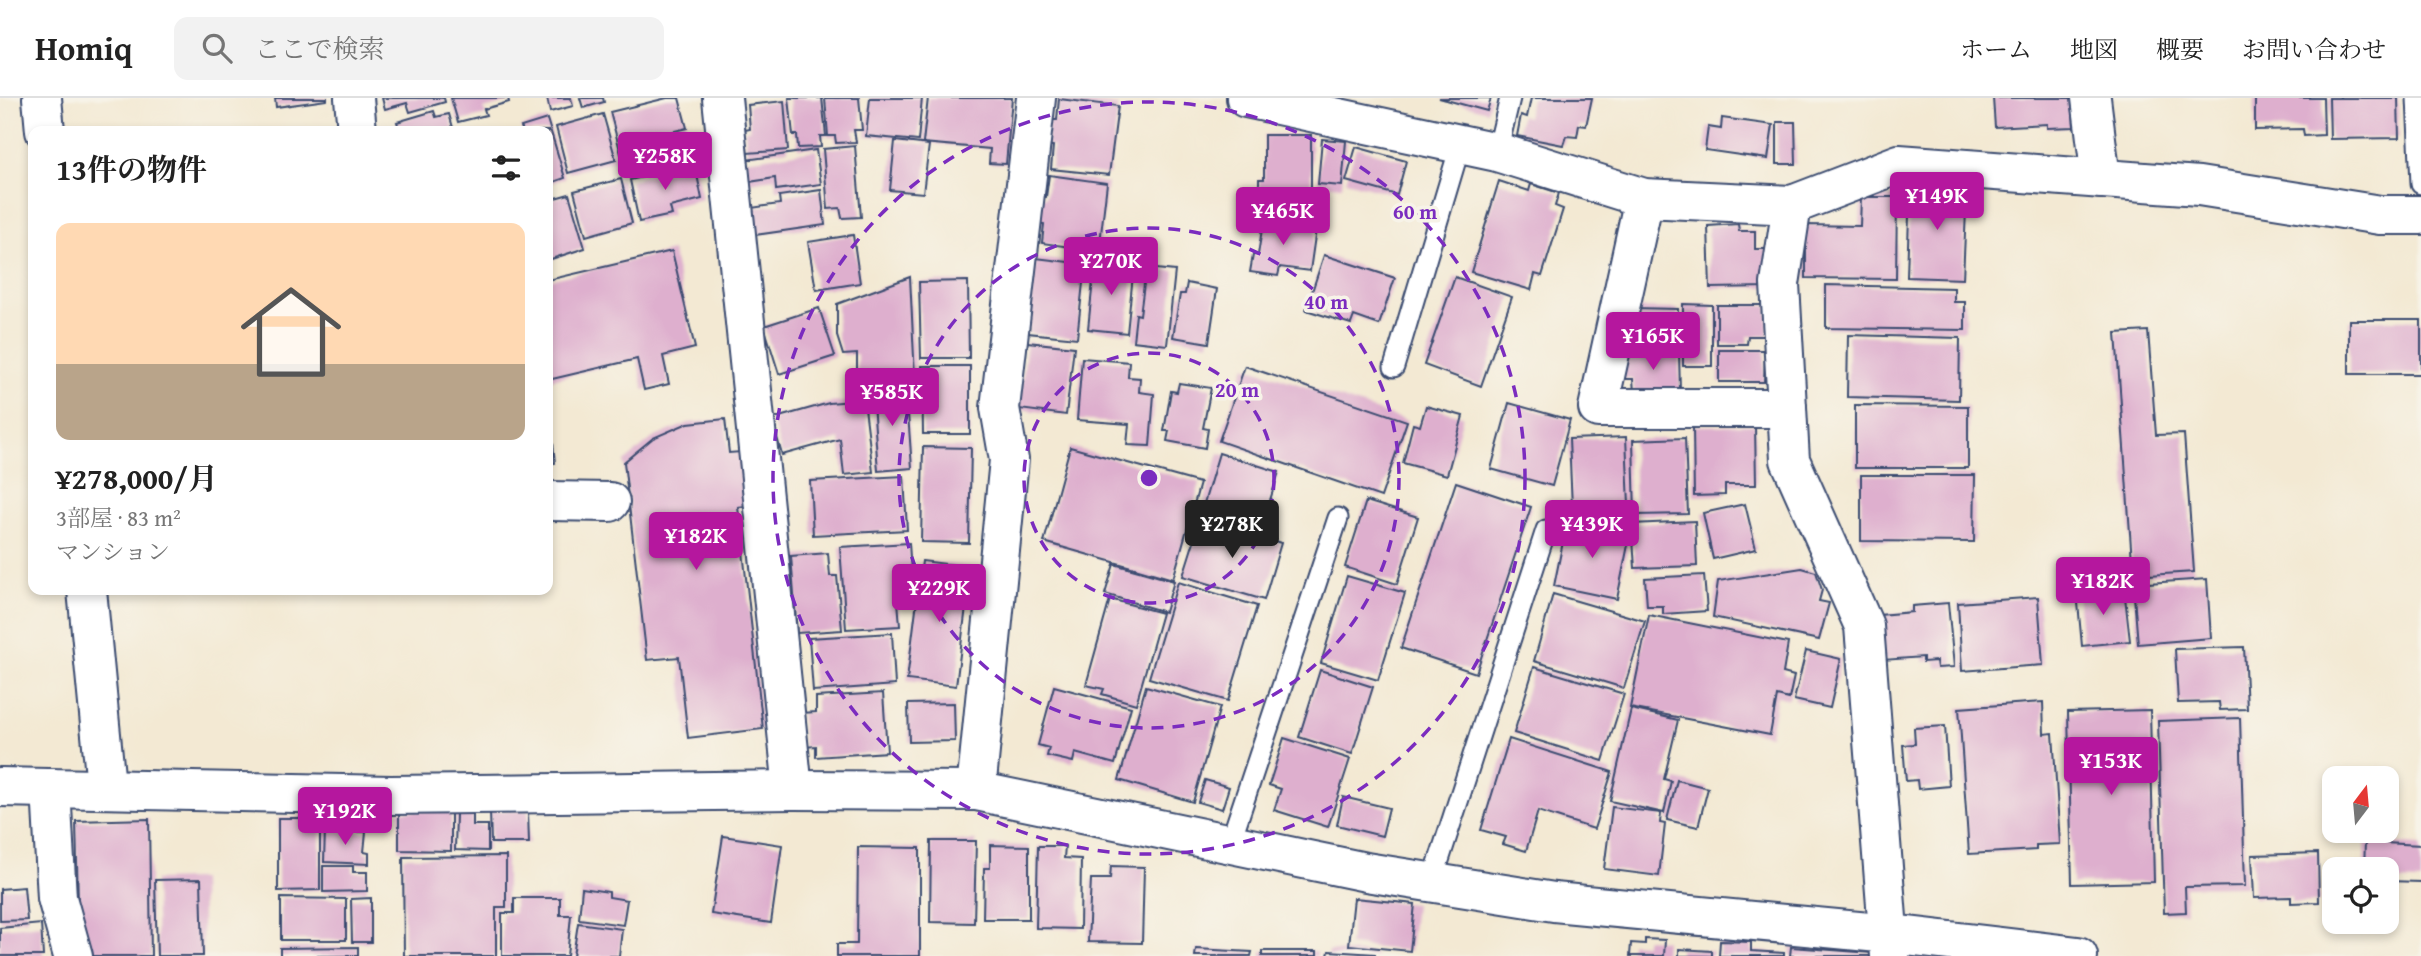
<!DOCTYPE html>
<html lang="ja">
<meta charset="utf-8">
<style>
body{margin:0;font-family:"Gentium Book Plus","Noto Serif JP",serif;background:#f2f2f2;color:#222;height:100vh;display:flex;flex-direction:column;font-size:26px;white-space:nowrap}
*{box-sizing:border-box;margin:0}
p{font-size:23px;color:#767676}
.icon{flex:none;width:38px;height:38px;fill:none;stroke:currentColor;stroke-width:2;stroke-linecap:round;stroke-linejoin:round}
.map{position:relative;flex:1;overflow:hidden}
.details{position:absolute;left:28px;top:28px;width:525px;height:469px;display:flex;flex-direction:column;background:#fff;border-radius:14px;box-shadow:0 4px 10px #0003}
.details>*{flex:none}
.needle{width:46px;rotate:16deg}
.buttons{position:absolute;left:2322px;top:668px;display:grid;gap:14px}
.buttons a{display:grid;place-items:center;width:77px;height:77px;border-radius:14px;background:#fff;box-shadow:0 4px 10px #0003;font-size:35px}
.price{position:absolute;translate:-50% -60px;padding:0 16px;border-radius:7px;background:#b5179e;color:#fff;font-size:23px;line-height:46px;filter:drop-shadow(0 2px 4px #0008)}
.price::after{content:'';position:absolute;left:50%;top:42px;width:21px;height:16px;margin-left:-10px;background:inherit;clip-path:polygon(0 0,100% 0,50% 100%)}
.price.current{background:#222;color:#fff}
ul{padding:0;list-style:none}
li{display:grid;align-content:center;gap:14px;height:371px;padding:0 28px}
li+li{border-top:2px solid #e0e0e0}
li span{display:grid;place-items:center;height:217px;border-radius:14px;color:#555}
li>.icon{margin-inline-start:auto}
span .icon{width:126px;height:126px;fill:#fffc;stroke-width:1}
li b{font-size:30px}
h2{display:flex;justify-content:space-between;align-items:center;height:84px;padding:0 28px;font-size:30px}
header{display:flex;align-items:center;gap:42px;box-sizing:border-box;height:98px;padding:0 35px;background:#fff;border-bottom:2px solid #e0e0e0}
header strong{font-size:33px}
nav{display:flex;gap:38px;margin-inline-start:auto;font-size:24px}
.search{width:490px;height:63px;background:#f2f2f2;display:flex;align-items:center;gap:18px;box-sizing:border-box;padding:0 24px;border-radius:14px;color:#767676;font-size:26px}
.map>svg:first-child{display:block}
</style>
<header>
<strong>Homiq</strong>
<div class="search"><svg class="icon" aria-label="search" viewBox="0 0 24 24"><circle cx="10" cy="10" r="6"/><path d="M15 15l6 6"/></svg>ここで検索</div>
<nav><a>ホーム</a><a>地図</a><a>概要</a><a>お問い合わせ</a></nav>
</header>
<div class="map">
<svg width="2421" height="858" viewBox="0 0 2421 858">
<rect width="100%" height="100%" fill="#f7f3e8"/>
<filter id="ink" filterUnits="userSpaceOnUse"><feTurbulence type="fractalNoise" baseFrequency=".0143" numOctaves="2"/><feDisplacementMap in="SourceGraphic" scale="14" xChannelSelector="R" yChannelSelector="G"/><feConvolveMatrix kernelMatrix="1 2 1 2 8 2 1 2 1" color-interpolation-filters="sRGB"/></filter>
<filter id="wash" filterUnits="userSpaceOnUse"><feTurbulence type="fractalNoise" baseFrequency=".00686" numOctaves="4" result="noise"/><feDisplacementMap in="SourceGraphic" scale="28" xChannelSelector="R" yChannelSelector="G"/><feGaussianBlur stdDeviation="1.57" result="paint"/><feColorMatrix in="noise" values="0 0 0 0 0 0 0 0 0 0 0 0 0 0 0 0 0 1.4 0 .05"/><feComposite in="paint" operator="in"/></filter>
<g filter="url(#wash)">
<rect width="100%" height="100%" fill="#f3e9d3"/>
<g id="blocks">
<g fill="#deafce">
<path d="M275,0H327V2L276,9Z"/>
<path d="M382,0H444L445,4L410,14L407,5L385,11Z"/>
<path d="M451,0H508L509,4L484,11L486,17L458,24Z"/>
<path d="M547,0H571L573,8L550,14Z"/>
<path d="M580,0H603L604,4L583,10Z"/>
<path d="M667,0H679L687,30L662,36L664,45L621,56L610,14Z"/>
<path d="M789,0H822L826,38H820L821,49L798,50L797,37H793Z"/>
<path d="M825,0H859L862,32H854L856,44L836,45L835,38H828Z"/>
<path d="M870,0H922L918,43L866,38Z"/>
<path d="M928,0H1012L1006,66L989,65L990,51L923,45Z"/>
<path d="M1439,0H1491L1487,13Z"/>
<path d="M1531,0H1592L1586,28L1579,27L1577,39L1566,38L1563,47L1517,38L1521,17L1527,19Z"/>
<path d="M1993,0H2072L2074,29L2047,30V26L1995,29Z"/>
<path d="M2255,0H2323L2324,37L2304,38L2303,31L2255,32Z"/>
<path d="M2329,0H2398L2399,40L2330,41Z"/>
<path d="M1059,1L1118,8L1109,77L1051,71L1053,48L1046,47L1049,22H1057Z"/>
<path d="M784,3L788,52L747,55L745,32L750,31L748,7Z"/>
<path d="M434,13L436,19L449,16L454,33H390L399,30L397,24Z"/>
<path d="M603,16L616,62L568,75L556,29Z"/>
<path d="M1722,20L1773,27L1768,61L1705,52L1708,29L1721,31Z"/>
<path d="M547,21L565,80L548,86V33H523L521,29Z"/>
<path d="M1777,24H1795L1796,66H1777Z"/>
<path d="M1264,37H1311V112H1259V81H1264Z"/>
<path d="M1322,41L1346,43L1342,88L1318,86Z"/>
<path d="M895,43L929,47L923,95L890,92Z"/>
<path d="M855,48L861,119L842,120L840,110L828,111L823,51Z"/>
<path d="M1356,49L1406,63L1397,97L1346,83Z"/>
<path d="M816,52L821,86L776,92L775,80L749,84L745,62Z"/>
<path d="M695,67L702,101L670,109L672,117L639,124L630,82Z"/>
<path d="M1049,77L1107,85L1099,153L1042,145L1044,126L1037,125L1040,99H1046Z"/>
<path d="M621,81L632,125L586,138L574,93Z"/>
<path d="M1499,83L1529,93L1531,86L1559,95L1555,108L1563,111L1542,178L1535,176L1531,192L1471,174Z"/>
<path d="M1910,86L1967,89L1963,181L1907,179Z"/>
<path d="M821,92L825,127L755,137L751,110L780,106L779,98Z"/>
<path d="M569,96L585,150L548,162V102Z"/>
<path d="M1861,99H1897L1896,181L1806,180V127L1860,128Z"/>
<path d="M1264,118L1287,121V126L1316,131L1310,173L1280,169L1278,178L1250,174L1253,157H1258Z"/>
<path d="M1738,126L1739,133H1755V151H1767L1768,189L1710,190L1708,128Z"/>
<path d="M853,137L860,185L816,192L808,144Z"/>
<path d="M672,153L695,250L663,258L669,286L644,292L637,261L548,282V182Z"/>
<path d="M1324,157L1395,180L1379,227L1354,218L1351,226L1306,212Z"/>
<path d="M1036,160L1085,166L1077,240L1028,235Z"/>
<path d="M1095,163L1134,167L1127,235L1088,231Z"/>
<path d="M1146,170L1175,173L1167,247L1133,243L1136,216L1140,217Z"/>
<path d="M910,179L915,280L857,285V256L843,257L837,238V206Z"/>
<path d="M1455,179L1512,199L1481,288L1424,267Z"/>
<path d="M968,183L969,260H921L919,184Z"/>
<path d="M1187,185L1217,191L1209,245L1173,239L1180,196H1185Z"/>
<path d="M1826,187L1954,190V204H1965V232L1826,230Z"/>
<path d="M1683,206L1712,207V268H1683Z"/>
<path d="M1717,207H1768V238H1748L1747,246H1717Z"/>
<path d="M819,210L835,258L779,276L764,228Z"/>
<path d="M1633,210L1678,211L1677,249L1632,248Z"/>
<rect x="2349" y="222" width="72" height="54"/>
<path d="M2148,233L2156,337L2184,336L2194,474L2133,478L2116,235Z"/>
<path d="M1848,237L1960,240L1959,302L1847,299Z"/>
<path d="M1027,244L1074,249L1066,317L1019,311Z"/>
<path d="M1719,252H1765L1764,284H1719Z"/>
<path d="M1679,255L1680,293L1634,294L1633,281H1622L1626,256Z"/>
<path d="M1082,260L1129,264L1128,279L1140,280L1139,294L1154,296L1150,348L1127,347L1129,326L1077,322Z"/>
<path d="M922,268H970V336H923Z"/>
<path d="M1245,268L1407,323L1381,399L1219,343Z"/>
<path d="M1179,285L1211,290L1203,330L1208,331L1205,350L1167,343L1169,333H1164L1171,293L1177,294Z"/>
<path d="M906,288L912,370L878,373L872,291Z"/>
<path d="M864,302L873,374L844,377L840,341L782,357L772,321L829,305Z"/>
<path d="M1509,305L1570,322L1552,388L1491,371Z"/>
<path d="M1855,307L1968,308V370H1855Z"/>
<path d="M1426,308L1463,318L1447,377L1403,365L1413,326L1420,328Z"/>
<path d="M548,314H550L555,365L548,366Z"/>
<path d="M725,321L729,355L741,354L747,408L738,409L763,631L688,640L679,559L647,562L624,364L653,340L688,325Z"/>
<path d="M1755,327L1756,387H1725V397L1694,398L1693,328Z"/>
<path d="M1626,339L1629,407L1572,409L1569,341Z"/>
<path d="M1685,340L1688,416L1635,417L1633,342Z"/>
<path d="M923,349L971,350L969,445L921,444Z"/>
<path d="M1070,349L1200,385L1173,481L1044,444Z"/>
<path d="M1219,355L1279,374L1261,430L1202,412Z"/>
<path d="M1861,377H1975L1974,444L1861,443Z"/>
<path d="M904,378L907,432L813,437L810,383Z"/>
<path d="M1456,384L1531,409L1476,575L1401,550Z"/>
<path d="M1366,403L1418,419L1397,486L1345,469Z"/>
<path d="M1745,406L1756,451L1713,461L1703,415Z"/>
<path d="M1201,421L1281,445L1264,502L1183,478Z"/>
<path d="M1695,423L1697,468L1635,470L1632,426Z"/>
<path d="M1567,424L1630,437L1617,501L1554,488Z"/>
<path d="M909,445L913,502L898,503L900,528L846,531L840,449Z"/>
<path d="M828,455L830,478H837L842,532L797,535L791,458Z"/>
<path d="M922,463L971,469L956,588L907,582Z"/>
<path d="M1114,466L1174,483L1165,514L1105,496Z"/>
<path d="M1802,470L1816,474L1822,492L1819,503L1829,505L1819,542L1713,519L1718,483Z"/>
<path d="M1704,477L1707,513L1663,516V508H1647L1645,480Z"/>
<path d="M1347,478L1405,495L1378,582L1321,565Z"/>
<path d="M2207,481L2211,540L2138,546L2133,486Z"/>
<path d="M1178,484L1257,508L1228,603L1149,580Z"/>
<path d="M2124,490L2130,543L2082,548L2077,494Z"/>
<path d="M1553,496L1645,523L1624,590L1534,563Z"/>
<path d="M2038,499L2043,567L1962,573L1958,505Z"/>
<path d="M1110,501L1162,515L1136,606L1102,596L1104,591L1086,587Z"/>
<path d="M1948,505L1954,569L1937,570L1936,563L1923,564V559L1883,562L1879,517L1912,514V508Z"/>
<path d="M1649,517L1788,545L1783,575L1794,578L1789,601L1777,598L1770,637L1630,610Z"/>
<path d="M892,535L895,587L813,593L809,540Z"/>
<path d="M2244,549L2247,611L2220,612L2219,604L2178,605L2175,551Z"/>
<path d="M1806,553L1841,561L1830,610L1794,602Z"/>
<path d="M1534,569L1624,596L1603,663L1514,635Z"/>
<path d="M1320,572L1373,589L1352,656L1299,639Z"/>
<path d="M1054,588L1131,609L1115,666L1075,655L1073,664L1047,658L1049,650L1038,647Z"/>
<path d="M1146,588L1220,609L1193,704L1119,682Z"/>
<path d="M883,595L887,654L816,659V648L804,649L801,615L816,614V599Z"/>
<path d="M2043,604L2044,636L2053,635L2060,746L2036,747V752L1969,756L1959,610Z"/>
<path d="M954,605L955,643L909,644L908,606Z"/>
<path d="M1631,611L1678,622L1664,681L1671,683L1664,715L1610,703Z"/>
<path d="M2150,612L2154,784L2072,786L2068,614Z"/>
<path d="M2240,620L2245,788L2185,789L2186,814L2164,815L2158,623Z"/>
<path d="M1945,628L1949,688L1918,691L1917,682L1906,683L1903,647L1915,646L1914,630Z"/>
<path d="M1284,640L1350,661L1328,729L1274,712L1281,691L1269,687Z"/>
<path d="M1509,641L1612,674L1594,731L1538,713L1526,753L1503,746L1506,739L1481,732Z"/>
<path d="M1205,682L1229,689L1222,711L1198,704Z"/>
<path d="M1677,682L1708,690L1698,729L1667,722Z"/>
<path d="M1343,699L1389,710L1382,738L1337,727Z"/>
<path d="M1612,709L1661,715L1660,725L1665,726L1659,778L1604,771Z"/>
<path d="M399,713L451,714V753L399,752Z"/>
<path d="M490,713H528L529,745H491Z"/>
<path d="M456,716H473V727H488V753L455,752Z"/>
<path d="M278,720H320V792L278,793Z"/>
<path d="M149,721L151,858H93L78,804L76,723Z"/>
<path d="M325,732L366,734L364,754L369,755V766L324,764Z"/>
<path d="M723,738L782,747L771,825L711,816Z"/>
<path d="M931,743H976L974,825L930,824Z"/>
<path d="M2365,744L2421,747V784L2387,783V772H2364Z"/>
<path d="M990,747L1029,748V821H983L984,770H990Z"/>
<path d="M1038,748H1065L1064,760L1081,761L1080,831L1036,830Z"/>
<path d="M858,749L920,750V858H837V846H857Z"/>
<path d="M2318,755L2319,804L2291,805V799L2254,800L2252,757Z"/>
<path d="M506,758V809H496V858H404L403,759Z"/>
<path d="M323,768H353V774H367V793L323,794Z"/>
<path d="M1111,768L1144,769L1142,845L1088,844L1091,781H1110Z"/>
<path d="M201,781L203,858H157L155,782Z"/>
<path d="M24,789L27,822L0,823V791Z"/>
<path d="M582,790L609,794V799L627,802L623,827L579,821Z"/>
<path d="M281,800L346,801V842H281Z"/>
<path d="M371,800V844H352L351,801Z"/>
<path d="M514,800H560V817H571L567,858H502V815H514Z"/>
<path d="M1354,800L1415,806L1410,853L1349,847Z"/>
<path d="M578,825L622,831L619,858H573Z"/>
<path d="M41,826L43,858H0V830Z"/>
<path d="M1645,841L1665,842L1664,858H1630L1631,845L1645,846Z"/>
<path d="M1720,843L1751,844V853L1784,855V858H1719Z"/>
<path d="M358,849V858H280V850Z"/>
<path d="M1791,849L1872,855V858H1790Z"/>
<path d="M1196,851L1252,854L1251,858H1195Z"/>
<path d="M1679,851L1712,853V858H1679Z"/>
<rect x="1262" y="853" width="55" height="5"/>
<path d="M1329,853L1375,856V858H1328Z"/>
</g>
</g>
</g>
<g filter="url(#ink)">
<use href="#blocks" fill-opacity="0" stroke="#3b4b70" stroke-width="2"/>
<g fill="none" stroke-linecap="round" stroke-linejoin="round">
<g stroke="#3b4b70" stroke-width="23">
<g id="service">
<path d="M2417,0L2421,86"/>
<path d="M1497,54L1510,0"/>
<path d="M1394,269L1461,45"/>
<path d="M1230,745L1338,420"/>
<path d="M1432,784L1546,432"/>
</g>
</g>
<g stroke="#3b4b70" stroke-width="42">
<g id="minor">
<path d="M354,0L357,33"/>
<path d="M722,0L793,692"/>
<path d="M1246,0L1497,54L1644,100L1792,107L1899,66L2199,88L2380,117H2421"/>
<path d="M2091,0L2101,81"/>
<path d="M1644,100L1598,310H1787"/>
<path d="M1792,107L1780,186L1790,362L1864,528L1890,858"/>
<path d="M548,403L610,404"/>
<path d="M0,689L391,697L793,692L976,693L1366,774L1554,804L1890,836L2078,858"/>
<path d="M51,690L57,800L73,858"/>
<path d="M976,693L1009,362L1000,310L1036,0"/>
</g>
</g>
<g stroke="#3b4b70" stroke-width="42">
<g id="tertiary">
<path d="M42,0L45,33"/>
<path d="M87,492L105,678"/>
</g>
</g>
<use href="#service" stroke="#fff" stroke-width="19"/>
<use href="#minor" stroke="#fff" stroke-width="38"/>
<use href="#tertiary" stroke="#fff" stroke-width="38"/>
</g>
</g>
<g fill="none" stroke="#7b2cbf" stroke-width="3.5" stroke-dasharray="12 9">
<circle cx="1149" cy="380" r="125"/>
<circle cx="1149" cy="380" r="250"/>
<circle cx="1149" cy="380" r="376"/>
</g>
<circle cx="1149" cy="380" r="10" fill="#7b2cbf" stroke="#f7f3e8" stroke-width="3.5"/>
<g font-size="21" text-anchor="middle" font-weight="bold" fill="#7b2cbf" stroke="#f7f3e8" stroke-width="7" stroke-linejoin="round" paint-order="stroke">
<text x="1415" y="121">60 m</text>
<text x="1326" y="211">40 m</text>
<text x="1237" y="299">20 m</text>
</g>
</svg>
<div class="buttons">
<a><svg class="needle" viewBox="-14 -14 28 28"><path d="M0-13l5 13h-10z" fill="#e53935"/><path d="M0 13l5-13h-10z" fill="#767676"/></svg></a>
<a><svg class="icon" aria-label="locate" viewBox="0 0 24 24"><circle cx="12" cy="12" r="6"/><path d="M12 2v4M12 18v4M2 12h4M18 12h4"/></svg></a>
</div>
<b class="price" style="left:665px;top:94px">¥258K</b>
<b class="price" style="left:1937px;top:134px">¥149K</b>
<b class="price" style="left:1283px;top:149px">¥465K</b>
<b class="price" style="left:1111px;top:199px">¥270K</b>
<b class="price" style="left:1653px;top:274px">¥165K</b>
<b class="price" style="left:892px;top:330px">¥585K</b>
<b class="price current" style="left:1232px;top:462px">¥278K</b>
<b class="price" style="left:1592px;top:462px">¥439K</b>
<b class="price" style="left:696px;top:474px">¥182K</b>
<b class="price" style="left:2103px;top:519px">¥182K</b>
<b class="price" style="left:939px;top:526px">¥229K</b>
<b class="price" style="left:2111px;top:699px">¥153K</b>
<b class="price" style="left:345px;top:749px">¥192K</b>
<section class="details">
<h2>13件の物件<svg class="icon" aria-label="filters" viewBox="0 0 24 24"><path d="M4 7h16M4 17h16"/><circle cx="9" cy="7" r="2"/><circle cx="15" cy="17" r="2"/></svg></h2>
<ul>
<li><span style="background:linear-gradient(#ffd9b3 65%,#b9a48a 0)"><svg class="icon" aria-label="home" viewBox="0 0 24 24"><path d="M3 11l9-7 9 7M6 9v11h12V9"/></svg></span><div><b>¥278,000/月</b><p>3部屋 · 83 m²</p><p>マンション</p></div></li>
</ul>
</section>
</div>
